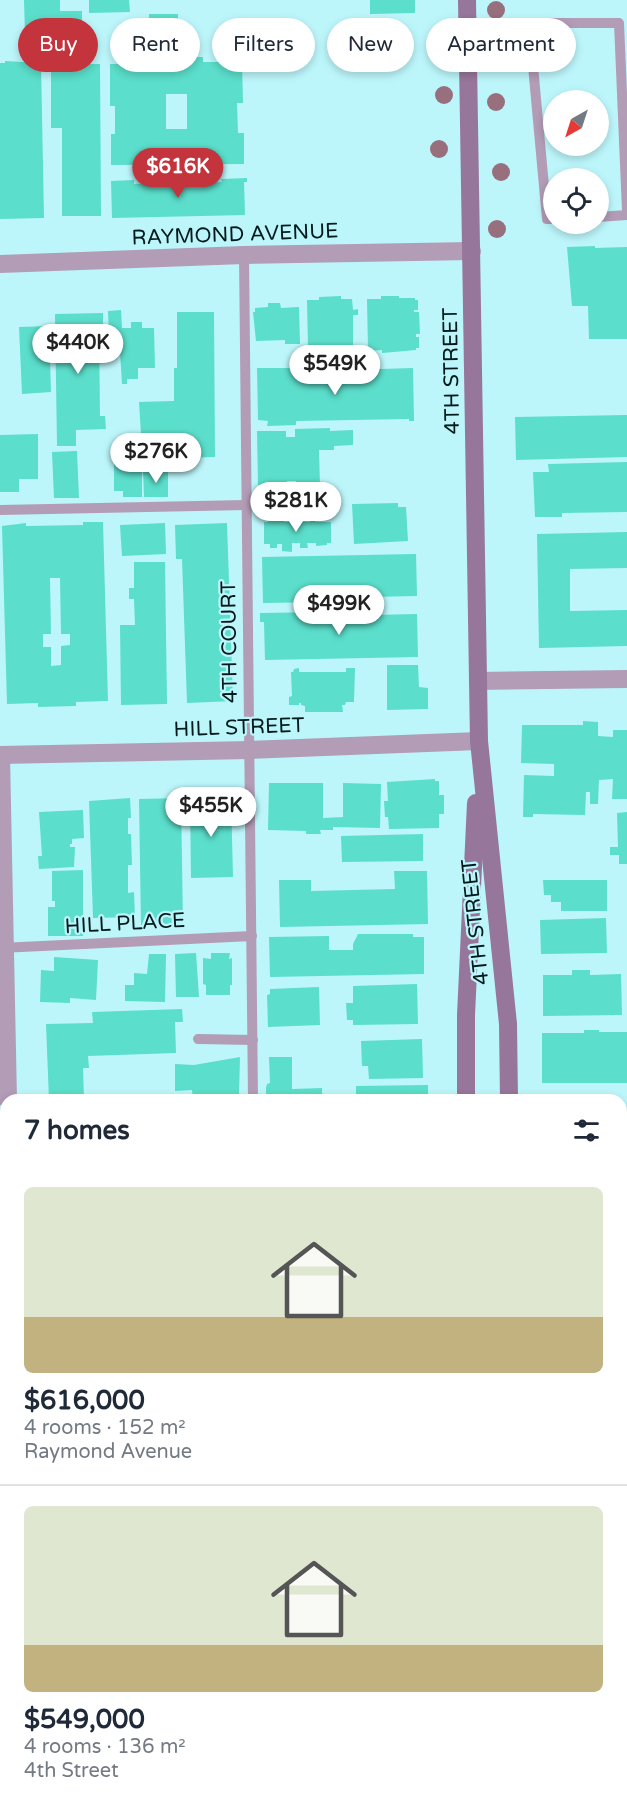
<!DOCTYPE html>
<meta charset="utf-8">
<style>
body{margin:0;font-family:"Varela Round",sans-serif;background:#f2f2f3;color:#1f2937;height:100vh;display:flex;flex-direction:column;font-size:22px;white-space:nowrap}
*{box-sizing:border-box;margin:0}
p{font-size:20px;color:#747a83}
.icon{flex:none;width:33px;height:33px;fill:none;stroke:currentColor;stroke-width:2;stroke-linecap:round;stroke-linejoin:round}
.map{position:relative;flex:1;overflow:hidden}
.sheet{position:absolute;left:0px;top:1094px;width:627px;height:722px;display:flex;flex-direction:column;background:#fff;border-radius:18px 18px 0 0;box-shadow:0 3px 9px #0003}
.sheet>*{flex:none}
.hud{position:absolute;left:18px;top:18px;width:591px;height:54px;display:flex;gap:12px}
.needle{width:39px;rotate:219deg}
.controls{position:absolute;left:543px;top:90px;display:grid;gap:12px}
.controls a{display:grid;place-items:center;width:66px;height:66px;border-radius:50%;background:#fff;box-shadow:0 3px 9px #0003;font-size:30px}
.price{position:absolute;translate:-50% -51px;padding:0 14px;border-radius:21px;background:#fff;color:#222;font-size:20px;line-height:39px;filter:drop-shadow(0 2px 3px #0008)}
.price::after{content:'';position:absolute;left:50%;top:36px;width:18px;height:14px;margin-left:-9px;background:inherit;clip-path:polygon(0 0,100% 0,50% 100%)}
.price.current{background:#c3343d;color:#fff}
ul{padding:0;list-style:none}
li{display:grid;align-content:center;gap:12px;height:318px;padding:0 24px}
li+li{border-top:2px solid #e0e1e3}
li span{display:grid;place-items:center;height:186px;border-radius:9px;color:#555}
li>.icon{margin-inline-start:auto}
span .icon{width:108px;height:108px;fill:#fffc;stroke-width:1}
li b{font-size:26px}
h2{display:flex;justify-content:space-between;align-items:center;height:72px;padding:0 24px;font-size:26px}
.tag{padding:0 21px;border-radius:27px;background:#fff;box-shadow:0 3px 9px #0003;font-size:21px;line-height:54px}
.tag.current{background:#c3343d;color:#fff}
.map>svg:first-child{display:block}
</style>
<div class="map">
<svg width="627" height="1814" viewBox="0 0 627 1814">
<rect width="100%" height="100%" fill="#bcf6fb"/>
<g fill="#5bdecb" fill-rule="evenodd">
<path d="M24,0H60V11H82V46H63V38H59V44H49L48,35H25Z"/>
<path d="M89,0H129L130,12L89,13Z"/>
<path d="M370,0H415V13L370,14Z"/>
<path d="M149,14H178V43H148Z"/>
<path d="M148,57H203V62H242L243,103H237L238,133H244V164L111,165V134H115V106H110V64H149ZM166,94H187V129H166Z"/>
<path d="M5,61L41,63L44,218L0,219V63H5Z"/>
<path d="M51,64H100L101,216H62V128H51Z"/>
<path d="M247,178V182H244L245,215L112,218L111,181L134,180V184L153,183V181L202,180V183L222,182L221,179Z"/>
<path d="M595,246V248L627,247V339H589L588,306H572L567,247Z"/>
<path d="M341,296V299H352L353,310L358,309V315H353V346L308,348L307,300H319V297Z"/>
<path d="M381,296H399V298H415V300H418V310H414V312H419L420,334H416V337H419V348H416V350L382,353V350L368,351L367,299H381Z"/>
<path d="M268,303H280L281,308L299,307L300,344H285V340L256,341L253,312H255V308L268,307Z"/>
<path d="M121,310L122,328H131V322H142V328H154L155,368H138V379H127V384H122L119,336H109L108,311Z"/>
<path d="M177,312H214L215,457L178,458V437H170V449L142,450L139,402L174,401V368H177Z"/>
<path d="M103,313V329H99L100,416H105L106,429L76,430V446H57L55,314Z"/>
<path d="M49,326L51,392L22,394L19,327Z"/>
<path d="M257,368H296V376L349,373V370L413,368L414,421H409V419L296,421V425L267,426L268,421L258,420Z"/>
<path d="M627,415V457L516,460L515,417Z"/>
<path d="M330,428V431L353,430V445L334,446V450H319L320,486H296V481H287V484L258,486L257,431H286V437H295V429Z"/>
<path d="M38,434V479H19V492H0V435Z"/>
<path d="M77,451L79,498H54L52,452Z"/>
<path d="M114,455H136V458H142V497H123V491H114Z"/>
<path d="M627,462V512L562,513V517H535L533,472H549L548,464Z"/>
<path d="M168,470V497H144L143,471Z"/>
<path d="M398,503V507H406L408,541L354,544L352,504Z"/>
<path d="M268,516L284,518V522H310L309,517H315V522H331V543H327V545L316,546V543H307L308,548H300V543H292V552L282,551V544H277V548H270V544H264V522H268Z"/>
<path d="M83,522H103L108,701L76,702V706L38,707V703L7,704L2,526L26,523V526L83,525ZM50,578H60L61,634H70V645L61,646V665L51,666V647H43V634H51Z"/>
<path d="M165,523L166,554L122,556L120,525Z"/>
<path d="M227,523L233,701L187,703L182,559H176L175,525Z"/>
<path d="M627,532V568L570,569V611L627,610V646L539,648L537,534Z"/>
<path d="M416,554L417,596L323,598V602L263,603L262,557Z"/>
<path d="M134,562H165L167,704L121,705L120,625H135L134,599H129V588H134Z"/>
<path d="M324,612V616L417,614L418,657L265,660L264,622H260V613Z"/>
<path d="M387,665H418L419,687L428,688V709L387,710Z"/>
<path d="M299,668V672H346V668H355L354,702H346L345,705H342L343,712H305V706L301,705V703H299V705H289V697L292,696L291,672H293L294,669Z"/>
<path d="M583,721L598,722V736L613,737V730H627V799H612L613,779L599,780L598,804H590V792H586L585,815L533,814V817H523L524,775L554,776V764L521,763L522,725H583Z"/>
<path d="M435,779V781H439V795H444V814H439V828L389,829L388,817H385L384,801H388L387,782Z"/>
<path d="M269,783H323V818L343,817V783L381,784L380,828L333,827V830H320L321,834H306V831L268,830Z"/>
<path d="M130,798L131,818H128V834H131L132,865H128V893L134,892L135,917L93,918L89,801Z"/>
<path d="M181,798L183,925L141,926L139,799Z"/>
<path d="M231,798L233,877L191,878L190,800Z"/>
<path d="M83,810L84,838L72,839V844H70V847H75L74,867L39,869L38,856H42L39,812Z"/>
<path d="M627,812V864H619V855H610V847H618L617,813Z"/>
<path d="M423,834V861L342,862L341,836Z"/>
<path d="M83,870V936H48V907H55V901H52V871Z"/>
<path d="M394,871H427L428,924L280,927L279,880H311V891L395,889Z"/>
<path d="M543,880H607V911H561V902H551V895H544Z"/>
<path d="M606,918L607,953L541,954L540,920Z"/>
<path d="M358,934H413V937H424V974L270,977L269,937L329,936V950H353V944Z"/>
<path d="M196,953L199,997H176L175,954Z"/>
<path d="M211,953H230L229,959L232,958V985H230V995H206V985L203,984V958L211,959Z"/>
<path d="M149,954H166L165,1002L125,1001V985H134V973L147,974Z"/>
<path d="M54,957L98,960L96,1000L70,998V1003L40,1002L41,970L54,971Z"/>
<path d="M572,970H590V975L621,974L622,1015L543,1016V975H572Z"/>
<path d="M417,984L418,1024L353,1025V1020H347L346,1003H353V986Z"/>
<path d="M319,987L320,1025L268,1027L267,995L270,994V989Z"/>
<path d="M182,1009L183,1022H175L176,1053L88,1056L89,1068H83L84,1099L49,1100L46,1024L93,1023L92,1012Z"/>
<path d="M584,1030H599V1032H627V1083H542V1033H584Z"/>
<path d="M422,1039L423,1078L369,1079L368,1066H362L361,1041Z"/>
<path d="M240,1057L239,1095L210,1100H193L192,1090L175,1091V1064L194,1065Z"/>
<path d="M269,1057H292V1089L322,1088V1100H266V1088L267,1084L270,1083Z"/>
<path d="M428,1085V1100H356V1086Z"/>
<rect x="621" y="1209" width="6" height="65"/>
<path d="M621,1291H625L626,1337H621Z"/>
<path d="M627,1542V1584H621V1543Z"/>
<path d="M0,1682H5L6,1809H31V1814H0Z"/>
<rect x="621" y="1723" width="6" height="37"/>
<path d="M133,1809H179V1814H134Z"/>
<rect x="304" y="1809" width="53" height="5"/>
<rect x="368" y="1809" width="12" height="5"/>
<path d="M391,1809H439L440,1814H391Z"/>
<rect x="558" y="1809" width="59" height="5"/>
</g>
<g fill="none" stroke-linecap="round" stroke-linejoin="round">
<g stroke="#719ca0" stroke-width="4" stroke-dasharray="4.5 4.5" stroke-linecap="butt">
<path d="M621,1352H627"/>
<path d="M0,1603H6"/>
</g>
<g stroke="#b39cb6" stroke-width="10">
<path d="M468,65L533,66"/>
<path d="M598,217L627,215"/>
<path d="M554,219H547L533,66L537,23H619L627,211"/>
<path d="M244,255L253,1100"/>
<path d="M0,510L246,505"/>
<path d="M0,948L252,936"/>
<path d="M198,1039L253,1040"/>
<path d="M0,1218H6"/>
<path d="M295,1809V1814"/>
</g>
<g stroke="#b39cb6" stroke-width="18">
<path d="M0,264L244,255L472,251"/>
<path d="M478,681L627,679"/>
<path d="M0,755L250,750L479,741"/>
<path d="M1,755L8,1100"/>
<path d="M621,1390H627"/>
<path d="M621,1505H627"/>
<path d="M76,1814V1809"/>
</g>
<g stroke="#97769b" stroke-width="18">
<path d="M467,0L479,741L508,1024L509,1100"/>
<path d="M466,1100V1015L476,803"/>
<path d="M0,1409H6"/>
<path d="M621,1432L627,1433"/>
<path d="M0,1442H6"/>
<path d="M621,1461H627"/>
<path d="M476,1809V1814"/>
<path d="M520,1809V1814"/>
</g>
</g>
<g fill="#986f7d">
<circle cx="496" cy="10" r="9"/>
<circle cx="444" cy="95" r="9"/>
<circle cx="496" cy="102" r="9"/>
<circle cx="439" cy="149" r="9"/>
<circle cx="501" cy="172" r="9"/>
<circle cx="497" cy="229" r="9"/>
</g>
<g text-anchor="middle" stroke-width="4.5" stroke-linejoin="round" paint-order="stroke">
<g font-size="21" fill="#031a1c" stroke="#bcf6fb">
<text transform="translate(235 234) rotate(-2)" y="7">RAYMOND AVENUE</text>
<text transform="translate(451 371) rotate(-91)" y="7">4TH STREET</text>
<text transform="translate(229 642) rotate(-91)" y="7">4TH COURT</text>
<text transform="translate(239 727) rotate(-2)" y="7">HILL STREET</text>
<text transform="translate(475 922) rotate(-96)" y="7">4TH STREET</text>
<text transform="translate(125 923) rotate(-3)" y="7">HILL PLACE</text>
</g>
</g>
</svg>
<div class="controls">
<a><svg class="needle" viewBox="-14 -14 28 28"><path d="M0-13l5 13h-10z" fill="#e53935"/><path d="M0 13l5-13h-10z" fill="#747a83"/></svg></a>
<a><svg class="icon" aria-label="locate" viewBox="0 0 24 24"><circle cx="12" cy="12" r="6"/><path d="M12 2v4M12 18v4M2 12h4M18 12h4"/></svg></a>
</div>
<b class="price current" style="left:178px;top:199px">$616K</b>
<b class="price" style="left:78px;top:375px">$440K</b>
<b class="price" style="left:335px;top:396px">$549K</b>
<b class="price" style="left:156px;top:484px">$276K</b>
<b class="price" style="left:296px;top:533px">$281K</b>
<b class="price" style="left:339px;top:636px">$499K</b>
<b class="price" style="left:211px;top:838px">$455K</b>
<div class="hud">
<a class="tag current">Buy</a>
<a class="tag">Rent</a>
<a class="tag">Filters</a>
<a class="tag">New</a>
<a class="tag">Apartment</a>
</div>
<section class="sheet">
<h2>7 homes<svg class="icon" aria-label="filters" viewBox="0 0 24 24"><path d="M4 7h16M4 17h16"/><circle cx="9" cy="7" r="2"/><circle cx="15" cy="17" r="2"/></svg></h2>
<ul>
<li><span style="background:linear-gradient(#dfe7d0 70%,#c2b280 0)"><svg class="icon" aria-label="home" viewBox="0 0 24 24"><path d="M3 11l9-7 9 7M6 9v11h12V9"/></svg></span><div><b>$616,000</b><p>4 rooms · 152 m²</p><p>Raymond Avenue</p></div></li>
<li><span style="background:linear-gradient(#dfe7d0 75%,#c2b280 0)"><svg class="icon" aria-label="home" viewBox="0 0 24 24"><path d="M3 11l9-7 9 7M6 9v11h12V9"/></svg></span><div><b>$549,000</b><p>4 rooms · 136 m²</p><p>4th Street</p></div></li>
</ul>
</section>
</div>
